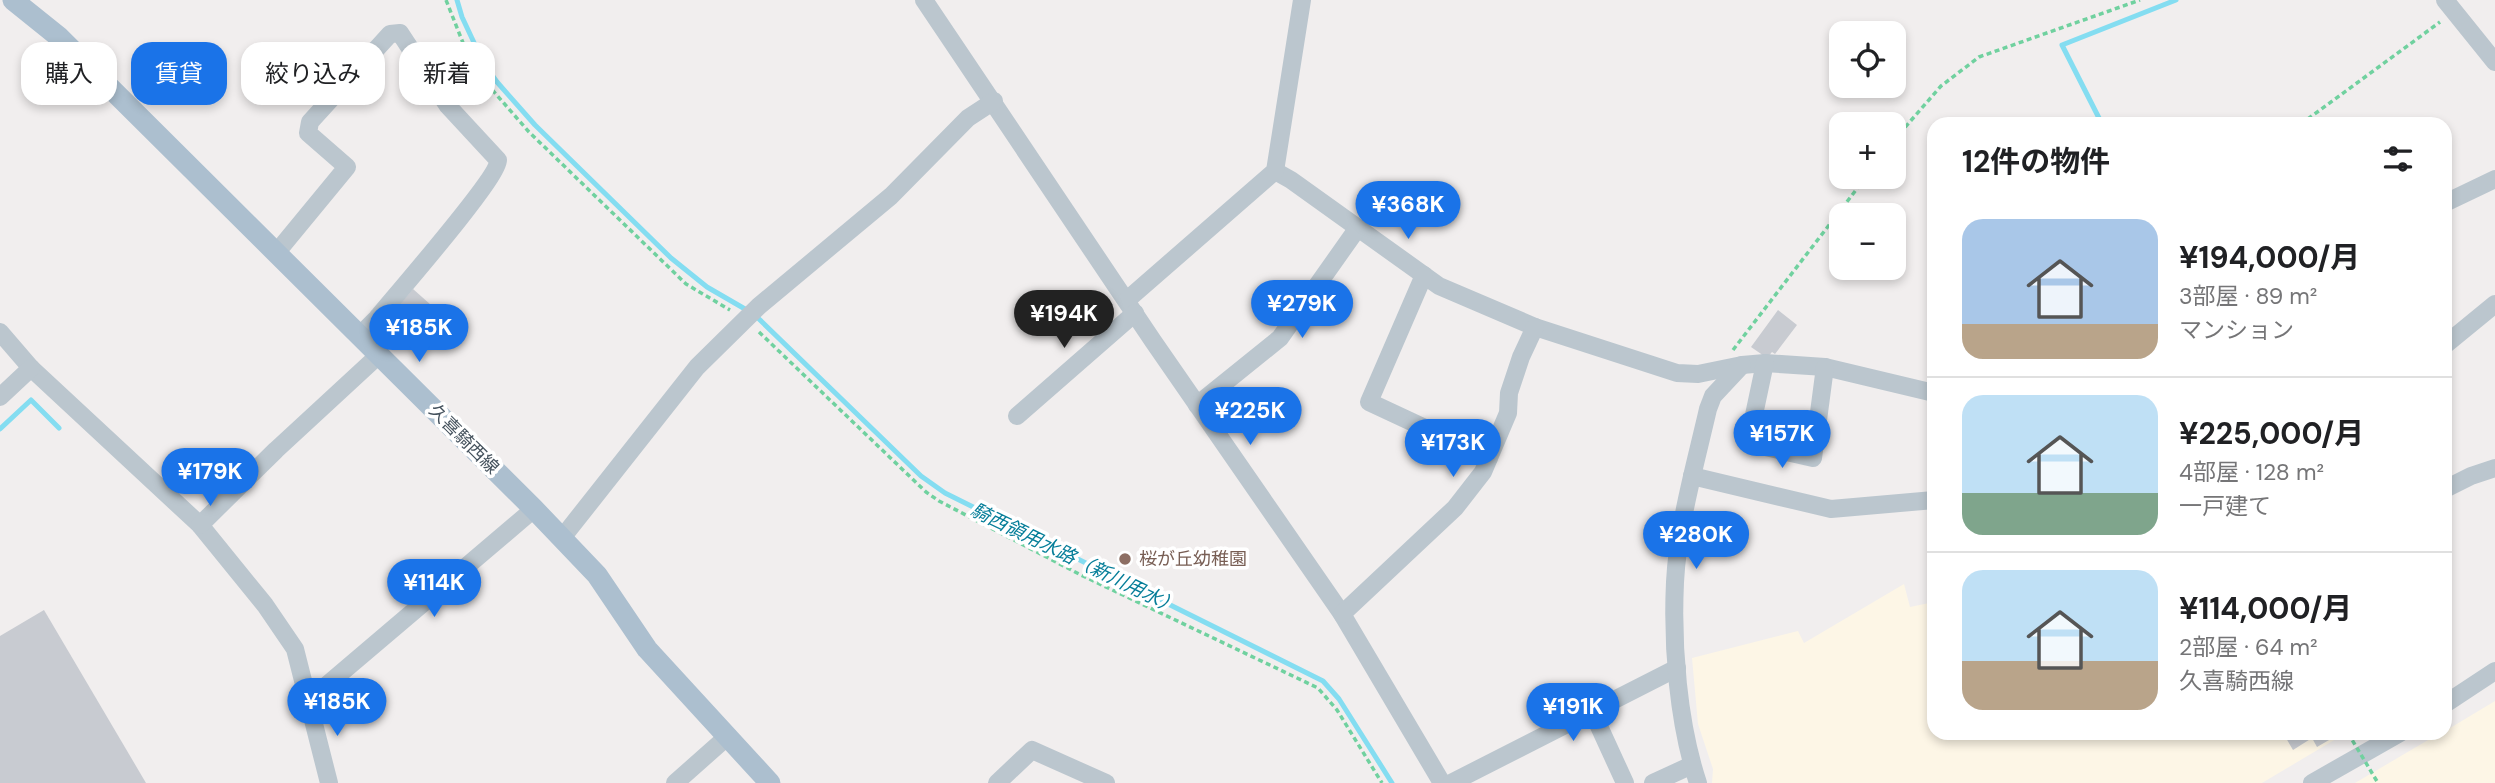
<!DOCTYPE html>
<html lang="ja">
<meta charset="utf-8">
<style>
body{margin:0;font-family:"DM Sans","Noto Sans JP",sans-serif;background:#f2f2f2;color:#202124;height:100vh;display:flex;flex-direction:column;font-size:26px;white-space:nowrap}
*{box-sizing:border-box;margin:0}
p{font-size:23px;color:#757577}
.icon{flex:none;width:38px;height:38px;fill:none;stroke:currentColor;stroke-width:2;stroke-linecap:round;stroke-linejoin:round}
.map{position:relative;flex:1;overflow:hidden}
.drawer{position:absolute;left:1927px;top:117px;width:525px;height:623px;display:flex;flex-direction:column;background:#fff;border-radius:21px;box-shadow:0 4px 10px #0003}
.drawer>*{flex:none}
.hud{position:absolute;left:21px;top:42px;width:665px;height:63px;display:flex;gap:14px}
.controls{position:absolute;left:1829px;top:21px;display:grid;gap:14px}
.controls a{display:grid;place-items:center;width:77px;height:77px;border-radius:14px;background:#fff;box-shadow:0 4px 10px #0003;font-size:35px}
.price{position:absolute;translate:-50% -60px;padding:0 16px;border-radius:24px;background:#1a73e8;color:#fff;font-size:23px;line-height:46px;filter:drop-shadow(0 2px 4px #0008)}
.price::after{content:'';position:absolute;left:50%;top:42px;width:21px;height:16px;margin-left:-10px;background:inherit;clip-path:polygon(0 0,100% 0,50% 100%)}
.price.selected{background:#222;color:#fff}
ul{padding:0;list-style:none}
li{display:flex;align-items:center;gap:21px;height:175px;padding:0 35px}
li+li{border-top:2px solid #e0e0e0}
li span{display:grid;place-items:center;flex:none;width:196px;height:140px;border-radius:21px;color:#555}
li>.icon{margin-inline-start:auto}
span .icon{width:84px;height:84px;fill:#fffc;stroke-width:1}
li b{font-size:30px}
h2{display:flex;justify-content:space-between;align-items:center;height:84px;padding:0 35px;font-size:30px}
.tag{padding:0 24px;border-radius:21px;background:#fff;box-shadow:0 4px 10px #0003;font-size:24px;line-height:63px}
.tag.selected{background:#1a73e8;color:#fff}
.map>svg:first-child{display:block}
</style>
<div class="map">
<svg width="2495" height="783" viewBox="0 0 2495 783">
<rect width="100%" height="100%" fill="#f1eeee"/>
<g fill="#fdf6e6">
<path d="M1904,584L1910,607L1934,602V733H2346L2262,783H1712L1713,769L1698,724L1692,658L1798,631L1804,643Z"/>
<path d="M2495,701V783H2355L2440,733H2445V731Z"/>
</g>
<g fill="none" stroke-linecap="round" stroke-linejoin="round">
<g stroke="#84ddf1" stroke-width="5">
<path d="M457,0L462,17L484,64L497,82L535,125L671,258L707,287L745,309"/>
<path d="M2102,124L2062,45L2176,0"/>
<path d="M759,319L921,476L945,493L1323,681L1339,699L1392,783"/>
<path d="M0,429L31,400L59,428"/>
</g>
</g>
<g fill="#c8cbd1">
<path d="M413,289L431,305L407,332L389,316Z"/>
<path d="M1778,310L1797,325L1775,354L1772,352L1767,358L1751,347Z"/>
<path d="M44,610L146,783H0V636Z"/>
<path d="M2294,733H2341L2317,747L2312,738L2293,750L2286,738Z"/>
</g>
<g fill="none" stroke-linecap="round" stroke-linejoin="round">
<g stroke="#70d19f" stroke-width="3.5" stroke-dasharray="5 3.5" stroke-linecap="butt">
<path d="M446,0L469,58L481,77L529,132L686,284L730,310"/>
<path d="M2301,124L2440,22"/>
<path d="M1894,140L1941,86L1979,57L2140,0"/>
<path d="M759,332L926,492L939,501L1081,575L1318,688L1337,710L1382,783"/>
<path d="M1733,350L1866,177"/>
</g>
<g stroke="#bbc6ce" stroke-width="18">
<path d="M924,0L1153,341L1342,614L1442,783"/>
<path d="M2445,0L2495,62"/>
<path d="M1275,171L1291,180L1439,286L1535,327L1677,373L1698,374L1742,365L1765,363L1825,367L1934,393"/>
<path d="M2445,203L2495,179"/>
<path d="M277,252L347,167L308,133L310,122L390,34L400,33L448,106L498,160C499,177 395,296 377,318L360,335"/>
<path d="M1424,275L1369,402L1489,458"/>
<path d="M1127,300L1275,171L1302,0"/>
<path d="M0,332L31,368L200,525L265,605L295,649L329,783"/>
<path d="M2445,345L2495,304"/>
<path d="M1765,363L1748,443L1813,458L1825,367"/>
<path d="M0,397L31,368"/>
<path d="M1197,405L1280,338L1357,229"/>
<path d="M1017,416L1135,313"/>
<path d="M1692,476L1831,509L1934,500"/>
<path d="M2445,489L2471,476L2495,468"/>
<path d="M200,525L276,450L380,354"/>
<path d="M562,538L697,367L759,306L891,196L968,118L994,101"/>
<path d="M1342,614L1455,508L1483,472L1508,413L1509,393L1521,357L1535,327"/>
<path d="M308,701L534,509"/>
<path d="M2445,704L2495,671"/>
<path d="M1592,711L1625,783"/>
<path d="M675,783L728,736"/>
<path d="M997,783L1032,750L1106,783"/>
<path d="M1451,783L1677,668"/>
<path d="M1653,783L1692,765"/>
<path d="M1698,783C1678,723 1672,645 1675,582C1678,524 1695,466 1708,409L1713,396L1742,365"/>
<path d="M2312,783L2400,733"/>
</g>
<path stroke="#acbfcf" stroke-width="21" d="M13,0L59,37L534,509L597,575L647,649L770,783"/>
<path stroke="#70d19f" stroke-width="3.5" stroke-dasharray="5 3.5" stroke-linecap="butt" d="M2348,733L2378,783"/>
</g>
<circle fill="#8d6e63" stroke="#fff" stroke-width="2.5" cx="1125" cy="559" r="7"/>
<g text-anchor="middle" stroke-width="7" stroke-linejoin="round" paint-order="stroke">
<g font-size="18" fill="#45525d" stroke="#fff">
<text transform="translate(464 439) rotate(45)" y="6">久喜騎西線</text>
</g>
<g font-size="18" fill="#785e54" stroke="#fff" text-anchor="start">
<text x="1139" y="565">桜が丘幼稚園</text>
</g>
<g font-size="19" font-style="italic" fill="#067e99" stroke="#fff">
<text transform="translate(1075 558) rotate(26)" y="7">騎西領用水路（新川用水）</text>
</g>
</g>
</svg>
<div class="controls">
<a><svg class="icon" aria-label="locate" viewBox="0 0 24 24"><circle cx="12" cy="12" r="6"/><path d="M12 2v4M12 18v4M2 12h4M18 12h4"/></svg></a>
<a>+</a>
<a>−</a>
</div>
<b class="price" style="left:1408px;top:241px">¥368K</b>
<b class="price" style="left:1302px;top:340px">¥279K</b>
<b class="price selected" style="left:1064px;top:350px">¥194K</b>
<b class="price" style="left:419px;top:364px">¥185K</b>
<b class="price" style="left:1250px;top:447px">¥225K</b>
<b class="price" style="left:1782px;top:470px">¥157K</b>
<b class="price" style="left:1453px;top:479px">¥173K</b>
<b class="price" style="left:210px;top:508px">¥179K</b>
<b class="price" style="left:1696px;top:571px">¥280K</b>
<b class="price" style="left:434px;top:619px">¥114K</b>
<b class="price" style="left:337px;top:738px">¥185K</b>
<b class="price" style="left:1573px;top:743px">¥191K</b>
<div class="hud">
<a class="tag">購入</a>
<a class="tag selected">賃貸</a>
<a class="tag">絞り込み</a>
<a class="tag">新着</a>
</div>
<section class="drawer">
<h2>12件の物件<svg class="icon" aria-label="filters" viewBox="0 0 24 24"><path d="M4 7h16M4 17h16"/><circle cx="9" cy="7" r="2"/><circle cx="15" cy="17" r="2"/></svg></h2>
<ul>
<li><span style="background:linear-gradient(#a9c7e8 75%,#b9a48a 0)"><svg class="icon" aria-label="home" viewBox="0 0 24 24"><path d="M3 11l9-7 9 7M6 9v11h12V9"/></svg></span><div><b>¥194,000/月</b><p>3部屋 · 89 m²</p><p>マンション</p></div></li>
<li><span style="background:linear-gradient(#bfe0f5 70%,#7fa58c 0)"><svg class="icon" aria-label="home" viewBox="0 0 24 24"><path d="M3 11l9-7 9 7M6 9v11h12V9"/></svg></span><div><b>¥225,000/月</b><p>4部屋 · 128 m²</p><p>一戸建て</p></div></li>
<li><span style="background:linear-gradient(#bfe0f5 65%,#b9a48a 0)"><svg class="icon" aria-label="home" viewBox="0 0 24 24"><path d="M3 11l9-7 9 7M6 9v11h12V9"/></svg></span><div><b>¥114,000/月</b><p>2部屋 · 64 m²</p><p>久喜騎西線</p></div></li>
</ul>
</section>
</div>
